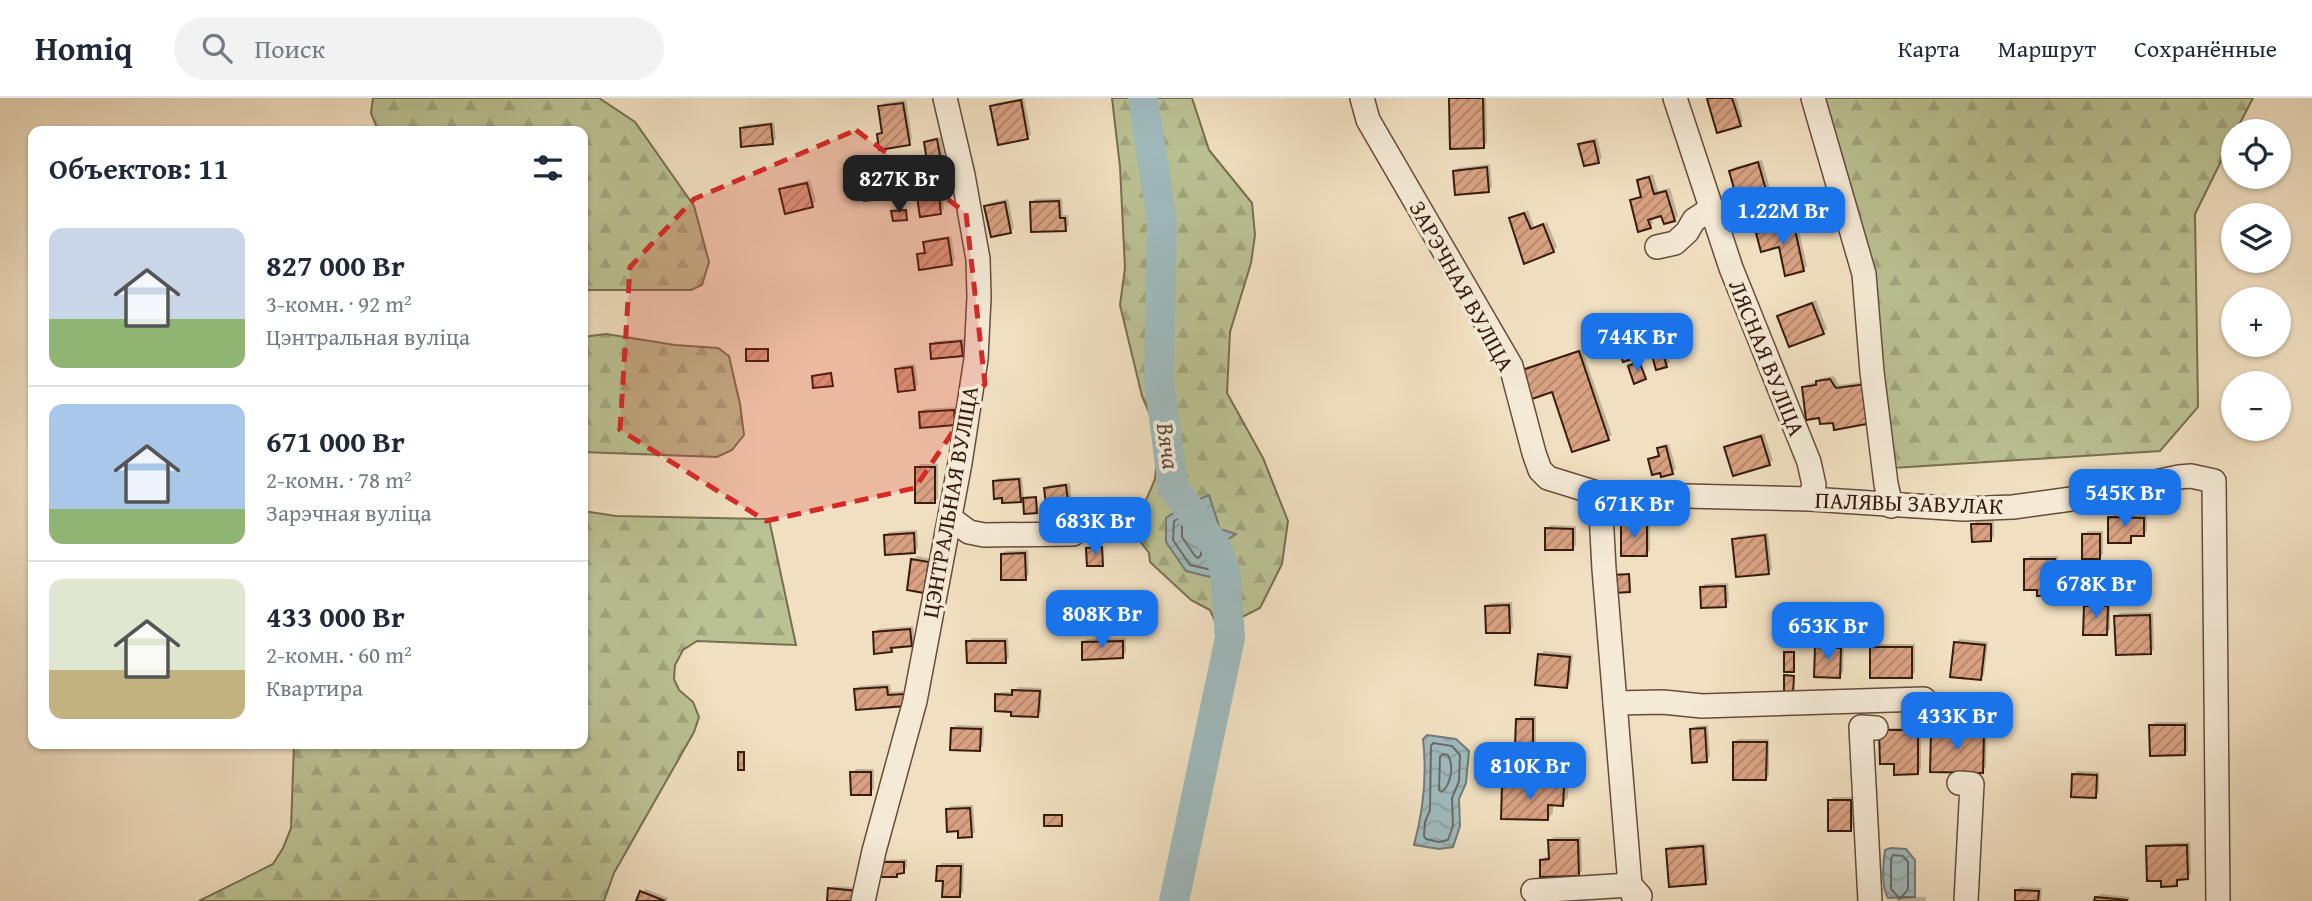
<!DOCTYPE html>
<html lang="ru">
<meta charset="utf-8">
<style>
body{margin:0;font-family:"Gentium Book Plus",serif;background:#f2f2f3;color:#1f2937;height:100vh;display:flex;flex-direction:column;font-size:26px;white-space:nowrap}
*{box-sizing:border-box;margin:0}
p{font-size:23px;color:#747a83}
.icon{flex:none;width:38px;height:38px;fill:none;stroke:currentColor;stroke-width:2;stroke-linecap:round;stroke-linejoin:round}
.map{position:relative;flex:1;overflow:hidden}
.drawer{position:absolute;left:28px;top:28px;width:560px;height:623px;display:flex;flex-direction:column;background:#fff;border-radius:14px;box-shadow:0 2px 5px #0004}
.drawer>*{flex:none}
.controls{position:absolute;left:2221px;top:21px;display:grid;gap:14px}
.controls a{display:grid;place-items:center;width:70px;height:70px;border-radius:50%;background:#fff;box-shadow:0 2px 5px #0004;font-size:35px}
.price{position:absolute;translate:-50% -60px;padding:0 16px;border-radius:14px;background:#1a73e8;color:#fff;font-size:23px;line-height:46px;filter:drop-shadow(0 2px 4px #0008)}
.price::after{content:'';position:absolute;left:50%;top:42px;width:21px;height:16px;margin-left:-10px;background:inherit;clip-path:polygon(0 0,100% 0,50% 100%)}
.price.on{background:#222;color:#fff}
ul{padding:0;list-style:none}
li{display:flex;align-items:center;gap:21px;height:175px;padding:0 21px}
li+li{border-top:2px solid #e0e1e3}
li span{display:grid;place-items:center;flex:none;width:196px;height:140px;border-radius:14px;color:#555}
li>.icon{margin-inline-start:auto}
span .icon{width:84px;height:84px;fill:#fffc;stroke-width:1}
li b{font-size:30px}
h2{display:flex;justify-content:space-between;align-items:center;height:84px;padding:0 21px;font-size:30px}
header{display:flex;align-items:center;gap:42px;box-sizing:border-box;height:98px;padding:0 35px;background:#fff;border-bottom:2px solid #e0e1e3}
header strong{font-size:33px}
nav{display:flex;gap:38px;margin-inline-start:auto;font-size:24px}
.search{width:490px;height:63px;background:#f2f2f3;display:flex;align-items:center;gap:18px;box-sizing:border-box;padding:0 24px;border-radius:38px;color:#747a83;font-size:26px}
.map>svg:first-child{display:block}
</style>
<header>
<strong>Homiq</strong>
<div class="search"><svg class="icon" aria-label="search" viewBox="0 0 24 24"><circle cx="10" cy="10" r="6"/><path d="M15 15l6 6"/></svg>Поиск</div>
<nav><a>Карта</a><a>Маршрут</a><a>Сохранённые</a></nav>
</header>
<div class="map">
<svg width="2312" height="803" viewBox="0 0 2312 803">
<defs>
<pattern id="forest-firs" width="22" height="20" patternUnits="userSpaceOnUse" patternTransform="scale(1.75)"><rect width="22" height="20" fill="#bac192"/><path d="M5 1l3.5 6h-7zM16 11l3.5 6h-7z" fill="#a1a57d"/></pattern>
<pattern id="water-waves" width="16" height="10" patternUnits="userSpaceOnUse" patternTransform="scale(1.75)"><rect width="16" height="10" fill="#9fbabd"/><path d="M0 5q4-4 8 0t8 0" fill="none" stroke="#8a9fa1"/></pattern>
<pattern id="building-hatch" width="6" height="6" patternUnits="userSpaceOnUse" patternTransform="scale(1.75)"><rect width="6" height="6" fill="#d9a282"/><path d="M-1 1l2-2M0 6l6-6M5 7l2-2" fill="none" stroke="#b18369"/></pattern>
</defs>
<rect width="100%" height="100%" fill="#f0dfc0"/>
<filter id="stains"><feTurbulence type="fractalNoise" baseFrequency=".00286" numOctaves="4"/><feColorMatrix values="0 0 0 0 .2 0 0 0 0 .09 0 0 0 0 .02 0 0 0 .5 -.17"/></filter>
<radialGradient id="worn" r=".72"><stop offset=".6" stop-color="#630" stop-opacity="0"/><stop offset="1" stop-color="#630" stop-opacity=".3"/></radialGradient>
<g fill="url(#forest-firs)" stroke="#796e50" stroke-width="2">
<path d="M373,0H599L635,24L694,108L709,164L702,187L691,192H583V33H378L371,15Z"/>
<path d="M1112,0H1192L1209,52L1252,105L1255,137L1251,165L1230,234L1227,295L1263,360L1288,423L1282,466L1260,510L1238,521L1221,526L1215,523L1210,512L1191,502L1150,464L1149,455L1135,437V428L1155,381L1159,338L1142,298L1120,207L1125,170L1120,69Z"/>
<path d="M1820,0H2253L2236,33H2233V39L2195,116L2198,309L2160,353L1893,370Z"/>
<path d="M606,236L675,247L718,250L729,258L740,306L744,337L732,352L717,359L583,354V239Z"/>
<path d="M583,413L616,418L769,421L796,547L697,543L683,552L675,567L674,581L679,592L693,604L699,619L694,634L614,775L604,803H199L273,766L283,750L291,730L294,646H583Z"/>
</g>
<g fill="url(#water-waves)" stroke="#767a77" stroke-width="2">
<path d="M1209,397L1220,431L1236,436L1216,449L1225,472L1214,480L1186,473L1166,444V420L1187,406Z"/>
<path d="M1427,637L1456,641L1469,653L1466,685L1459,701L1460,728L1453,749L1439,751L1414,747C1423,714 1427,676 1423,641Z"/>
<path d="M1891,750L1906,751L1915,762V799L1888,800C1881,788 1883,766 1885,752Z"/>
</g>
<g fill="#0003">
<path d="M1024,0L1031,36L1028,40L992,9L996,5Z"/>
<path d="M1450,0H1486L1487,45L1483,49Z"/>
<path d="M1710,0H1736L1743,23L1740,26Z"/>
<path d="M906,2L912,41L909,45L879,37L882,33L880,9L884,5Z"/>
<path d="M774,24L776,41L772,44L741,30L745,27Z"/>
<path d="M941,39L945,63L941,66L926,44L929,41Z"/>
<path d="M1597,40L1602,60L1598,63L1580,47L1584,43Z"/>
<path d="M1762,62L1771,94L1768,98L1731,73L1735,69Z"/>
<path d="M1490,66L1492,89L1488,92L1455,73L1458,70Z"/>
<path d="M1653,76L1658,93L1670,90L1678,118L1674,122L1663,116L1652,119L1653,125L1650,129L1631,102L1642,97L1638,83L1642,79Z"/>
<path d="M810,82L816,103L812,107L781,92L785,88Z"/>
<path d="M941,87L944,111L941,114L918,93L922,89Z"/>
<path d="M1062,100L1063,117H1068L1069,127L1065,131L1032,105L1035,101Z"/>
<path d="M1008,101L1014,130L1010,133L986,108L990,105Z"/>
<path d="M1528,112L1534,129L1547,124L1557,149L1553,153L1511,121Z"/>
<path d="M1797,124L1807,168L1803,172L1780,147L1758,136L1762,132Z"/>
<path d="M951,138L955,162L951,166L919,156L926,152L925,145L929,141Z"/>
<path d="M1816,202L1827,231L1823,234L1779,219L1782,215Z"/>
<path d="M965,241L966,253L962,257L932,247L935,243Z"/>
<path d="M1672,243L1675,252L1667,256L1670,264L1666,267L1652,251L1656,247Z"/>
<path d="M1582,251L1612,337L1608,340L1573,352L1553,292L1524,273L1528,269Z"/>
<path d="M915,266L918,287L914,291L897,271L900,268Z"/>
<path d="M1834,278L1839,287L1870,283L1834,323L1821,318L1803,289L1807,286L1816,284L1821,280Z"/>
<path d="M957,309L955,326L920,315L924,311Z"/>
<path d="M1764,335L1773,362L1769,365L1726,350L1730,346Z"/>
<path d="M1669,346L1676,371L1672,374L1650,361L1660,356L1659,351L1663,347Z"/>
<path d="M920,366H938V400L935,403L917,370Z"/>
<path d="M1022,379L1024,399L1020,402L995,384L998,380Z"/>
<path d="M1070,385L1072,406L1068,410L1046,390L1049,387Z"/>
<path d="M2114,416L2147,417V433L2143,437H2134L2130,443L2110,420Z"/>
<path d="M1626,423H1650V452L1647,456L1623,427Z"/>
<path d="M1977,423H1994V438L1990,442L1973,427Z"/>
<path d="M1550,427L1576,428V447L1572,451L1547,431Z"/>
<path d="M917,432L918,450L915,454L886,437L889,434Z"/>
<path d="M2088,433H2103V456L2099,460L2084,436Z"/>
<path d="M1768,435L1772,471L1768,474L1734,441L1738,438Z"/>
<path d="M1103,448V464L1102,466L1088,450Z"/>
<path d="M1028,452L1029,476L1025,480L1002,456L1006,453Z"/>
<path d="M917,458L931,461L927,489L923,493L913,462Z"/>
<path d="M2030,458H2058V493L2055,497L2026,462Z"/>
<path d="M1728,485L1729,504L1725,507L1702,490L1705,486Z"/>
<path d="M1512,504L1513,529L1509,533L1487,508L1490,505Z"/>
<path d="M2089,505H2110V531L2107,535L2085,508Z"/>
<path d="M2153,514L2154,551L2150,554L2116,519L2120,515Z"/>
<path d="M913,528L915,543L911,546L894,549L891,553L875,535L878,531Z"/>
<path d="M972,540H1008L1009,560L1005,563L968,544Z"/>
<path d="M1126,540V555L1123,558L1083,545L1087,541Z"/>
<path d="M1959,541L1988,544L1984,577L1981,581L1956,545Z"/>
<path d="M1820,546L1844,547L1843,574L1840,578L1817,550Z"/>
<path d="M1876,546H1915V574L1911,578L1872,549Z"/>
<path d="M1544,553L1573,556L1570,585L1566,588L1540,557Z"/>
<path d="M890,586L891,594L908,593L909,602L856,592L860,588Z"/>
<path d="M1018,589L1042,590L1041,614L1038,617L1013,612L997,597L1001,594H1014Z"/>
<path d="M1521,618H1536V644L1532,648L1518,622Z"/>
<path d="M2155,624H2188V652L2185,656L2151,628Z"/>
<path d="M957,627L984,628L983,648L979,651L953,630Z"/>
<path d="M1708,627L1710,658L1706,662L1692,631L1696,628Z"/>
<path d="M1921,629V671L1917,675L1896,665L1885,630Z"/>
<path d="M1937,630L1987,631L1986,669L1982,673L1933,634Z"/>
<path d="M1738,641H1769V677L1766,681L1734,644Z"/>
<path d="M856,671H874V691L870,695L852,675Z"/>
<path d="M2077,673L2099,674V694L2095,698L2074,677Z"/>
<path d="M1510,682L1569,684L1568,700L1562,706H1553V715L1547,721L1504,688Z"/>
<path d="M1833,699H1854V728L1850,732L1830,703Z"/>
<path d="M973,707L975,734L971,738L959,731L948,711L951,708Z"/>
<path d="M1554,739H1581L1582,773L1578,776L1542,762L1545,759H1550V743Z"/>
<path d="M2190,744L2191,776L2187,780H2180L2176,787L2162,781L2148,749L2152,746Z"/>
<path d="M1706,745L1709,781L1706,784L1667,751L1671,748Z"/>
<path d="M907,761V770L896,777L881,765L885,762Z"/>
<path d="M942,765H964L963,794L960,797L944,781L938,769Z"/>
<path d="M834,788L860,790L859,803H829L830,791Z"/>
<path d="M2020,789L2042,790L2041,803H2016L2017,792Z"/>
<path d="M645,791L668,800L667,803H638Z"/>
<path d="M2100,796L2130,799L2129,803H2096Z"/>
<path d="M1900,798L1926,799V803H1895Z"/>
</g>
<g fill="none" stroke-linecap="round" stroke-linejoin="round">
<g stroke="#6c6a65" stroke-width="2">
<path d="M1201,408L1205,410L1217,438L1210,448L1215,468L1212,472L1190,467L1173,442L1174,423Z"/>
<path d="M1195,420L1200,421L1205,437L1201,447V457L1198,460L1195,458L1182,439V428Z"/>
<path d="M1433,645L1452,648L1460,657L1459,683L1452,700L1453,728L1448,742L1439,744L1426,741L1424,738L1425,724L1430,712L1431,648Z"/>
<path d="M1443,656L1448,657C1454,668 1451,686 1442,694L1439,692L1440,659Z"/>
<path d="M1893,757L1903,758L1908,764V791L1900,801L1891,791V761Z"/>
</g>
<path stroke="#9fbabd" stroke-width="30" d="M1143,0L1162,124L1159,282L1173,389L1216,449L1225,472L1230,540L1174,803"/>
</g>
<g fill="url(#building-hatch)" stroke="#381b0d" stroke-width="2">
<path d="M1449,0H1483L1484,50L1450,51Z"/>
<path d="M1710,0H1732L1741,28L1717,35L1707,1Z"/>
<path d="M1021,2L1028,41L998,47L990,8Z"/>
<path d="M903,5L910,47L879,52L877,36L882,35L878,8Z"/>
<path d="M771,26L773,46L741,49L740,30Z"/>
<path d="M937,41L942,68L928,70L924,44Z"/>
<path d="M1594,43L1599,65L1584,68L1578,46Z"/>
<path d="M1758,64L1768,99L1739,108L1729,73Z"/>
<path d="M866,66L868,79L854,80L852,68Z"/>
<path d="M1487,69L1489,94L1455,97L1453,73Z"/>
<path d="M1649,79L1654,96L1666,93L1675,123L1664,126L1661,118L1648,122L1651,130L1638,134L1630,102L1641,99L1637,82Z"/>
<path d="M807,85L813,109L785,116L779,91Z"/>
<path d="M938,90L941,116L920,119L916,92Z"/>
<path d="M881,93L882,101L864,103L863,95Z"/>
<path d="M1059,103L1060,120H1065L1066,133L1031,134L1030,104Z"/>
<path d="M1005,104L1011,135L991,139L984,108Z"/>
<path d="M906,112L907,122L893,123L891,113Z"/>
<path d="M1524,115L1531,131L1543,126L1554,154L1524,166L1509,120Z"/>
<path d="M1794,127L1804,173L1785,178L1779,149L1761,154L1756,135Z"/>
<path d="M948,140L952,167L919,172L917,156L925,155L923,144Z"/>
<path d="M1812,205L1824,236L1789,249L1777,218Z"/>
<path d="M1628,239L1635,260L1623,264L1616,243Z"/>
<path d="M961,243L963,258L931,261L930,246Z"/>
<path d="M1669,245L1672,257L1664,259L1667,269L1656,272L1650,250Z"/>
<rect x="746" y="251" width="22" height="12"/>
<path d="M1579,253L1609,342L1572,354L1552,294L1532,301L1522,272Z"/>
<path d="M1639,263L1646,281L1634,286L1628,268Z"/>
<path d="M912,269L915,292L898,294L895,271Z"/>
<path d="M831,275L833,288L813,290L812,278Z"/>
<path d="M1830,281L1836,290L1867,286L1872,325L1834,332L1833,325L1820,326L1819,320L1806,322L1802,289L1816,287V283Z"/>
<path d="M954,312L955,327L920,330L919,314Z"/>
<path d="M1761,338L1770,367L1733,378L1724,349Z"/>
<path d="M1666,348L1673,376L1661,379L1660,375L1652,377L1648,361L1659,358L1657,350Z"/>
<rect x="915" y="369" width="20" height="36"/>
<path d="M1019,381L1021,404L1002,405V400L994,401L993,383Z"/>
<path d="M1066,387L1069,411L1047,414L1044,390Z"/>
<path d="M1036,399L1037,415L1024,416L1023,400Z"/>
<path d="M2108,419L2144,420V438H2131V445H2108Z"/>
<rect x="1621" y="426" width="26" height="32"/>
<path d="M1971,426H1991V443L1972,444Z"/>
<path d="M1545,430L1573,431V452H1545Z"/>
<path d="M914,435L915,455L885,457L884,437Z"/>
<rect x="2082" y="436" width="18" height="25"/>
<path d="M1765,437L1769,476L1736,479L1732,441Z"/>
<path d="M1102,449L1103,468H1087L1086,450Z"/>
<path d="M1025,455L1026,482H1001V456Z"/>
<path d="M911,461L929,464L924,495L907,492Z"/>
<path d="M2024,461H2055V498H2037V492H2024Z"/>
<path d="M1629,476L1630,494L1614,495L1613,477Z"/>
<path d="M1725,488L1726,509L1701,510L1700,489Z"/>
<path d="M1509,507L1510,535H1486L1485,508Z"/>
<path d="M2084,508H2108L2107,537H2083Z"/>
<path d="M2150,517L2151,556L2116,557L2114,518Z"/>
<path d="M910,531L912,548L891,550L892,554L874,556L873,534Z"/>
<path d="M966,543H1005L1006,565H967Z"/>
<path d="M1123,543V560L1082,562V544Z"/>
<path d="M1954,544L1985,547L1981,582L1950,579Z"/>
<path d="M1815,549L1841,550L1840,580L1814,579Z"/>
<rect x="1870" y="549" width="42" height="31"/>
<rect x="1784" y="554" width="10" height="20"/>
<path d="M1538,556L1570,559L1567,590L1535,587Z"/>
<path d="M1784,577L1794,578L1793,596H1784Z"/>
<path d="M887,589L888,597L905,596L906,608L856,612L854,591Z"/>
<path d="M1012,592L1040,593L1038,619L1011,618V614L995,613V596L1012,597Z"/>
<path d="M1516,621H1533V649H1515Z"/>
<path d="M2149,627H2185V657L2150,658Z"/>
<path d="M951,630L981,631L980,653L950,652Z"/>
<path d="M1705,630L1707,664L1692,665L1690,631Z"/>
<path d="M1879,632H1918V676L1894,677V666H1880Z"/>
<path d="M1931,633L1984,634L1983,675L1930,674Z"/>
<path d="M1733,644H1767L1766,682H1733Z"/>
<rect x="738" y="654" width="6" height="18"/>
<path d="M850,674H871V697H851Z"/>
<path d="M2072,676L2097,677L2096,700L2071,699Z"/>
<path d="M1502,687L1564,689L1563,708L1548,707V722L1501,721Z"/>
<rect x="1828" y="702" width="23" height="31"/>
<path d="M970,710L972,739L958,740V733L947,734L946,711Z"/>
<rect x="1044" y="717" width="18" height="11"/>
<path d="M1548,742H1578L1579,778L1540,779V762L1549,761Z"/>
<path d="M2187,747L2188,781L2177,782V788L2161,789V783H2147L2146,748Z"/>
<path d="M1703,748L1706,786L1669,789L1666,751Z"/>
<path d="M879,764H904V775L897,776V779H879Z"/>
<path d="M937,768H961L960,799H942L943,783H936Z"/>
<path d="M828,790L857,793L856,803H827Z"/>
<path d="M2015,792L2039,793L2038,803H2015Z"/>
<path d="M640,793L665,803H636Z"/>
<path d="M2095,799L2127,802V803H2094Z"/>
</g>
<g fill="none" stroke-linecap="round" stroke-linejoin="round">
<g stroke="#664c3a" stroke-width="26">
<g id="minor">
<path d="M1362,0L1368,22L1511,268L1534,355L1540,372L1548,380L1600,396L1810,401L1963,411L2013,409L2086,399L2179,379L2191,378L2214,383L2218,803"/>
<path d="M1675,0L1731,170L1809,364L1814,387L1810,401"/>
<path d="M1813,0L1864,176L1872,274L1886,386L1891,408"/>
<path d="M1657,149L1675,145L1687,134L1694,122L1711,111"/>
<path d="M1600,396L1604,471L1630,787L1635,803"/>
<path d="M950,420L969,434L984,437L1073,436"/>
<path d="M1615,605L1663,604L1702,608L1924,601"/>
<path d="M1959,685L1972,686L1966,803"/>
<path d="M1533,793L1630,787L1640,798"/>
<path d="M863,803L874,753L915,603L960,365L976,261L979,199L978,161L963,77L945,0"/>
<path d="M1870,803L1861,629L1876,630"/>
</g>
</g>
<use href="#minor" stroke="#f5ead6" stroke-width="23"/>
</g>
<path fill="#d62828" fill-opacity="0.2" stroke="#d62828" stroke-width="5" stroke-dasharray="14 9" stroke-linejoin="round" d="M856,32L966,115L985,286L915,390L766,423L620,332L630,169L694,101Z"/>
<g text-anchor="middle" stroke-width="7" stroke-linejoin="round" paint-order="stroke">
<g font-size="23" fill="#381b0d" stroke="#f5ead6">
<text transform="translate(1462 188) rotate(61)" y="8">ЗАРЭЧНАЯ ВУЛІЦА</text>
<text transform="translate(1767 260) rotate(68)" y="8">ЛЯСНАЯ ВУЛІЦА</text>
<text transform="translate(950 404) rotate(-80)" y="8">ЦЭНТРАЛЬНАЯ ВУЛІЦА</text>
<text transform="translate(1909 405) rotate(2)" y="8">ПАЛЯВЫ ЗАВУЛАК</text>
</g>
<g font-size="24" font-style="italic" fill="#574b42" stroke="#f5ead6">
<text transform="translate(1168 348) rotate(82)" y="8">Вяча</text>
</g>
</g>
<rect width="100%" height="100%" filter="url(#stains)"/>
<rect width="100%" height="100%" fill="url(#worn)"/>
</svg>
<div class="controls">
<a><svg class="icon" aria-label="locate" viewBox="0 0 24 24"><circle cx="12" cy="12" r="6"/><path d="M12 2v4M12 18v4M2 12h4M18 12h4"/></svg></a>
<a><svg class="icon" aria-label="layers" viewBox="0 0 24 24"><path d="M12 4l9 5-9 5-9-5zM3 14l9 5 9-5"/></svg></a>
<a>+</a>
<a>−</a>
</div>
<b class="price on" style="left:899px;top:117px">827K Br</b>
<b class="price" style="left:1783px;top:149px">1.22M Br</b>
<b class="price" style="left:1637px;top:275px">744K Br</b>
<b class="price" style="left:2125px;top:431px">545K Br</b>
<b class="price" style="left:1634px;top:442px">671K Br</b>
<b class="price" style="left:1095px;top:459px">683K Br</b>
<b class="price" style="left:2096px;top:522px">678K Br</b>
<b class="price" style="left:1102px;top:552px">808K Br</b>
<b class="price" style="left:1828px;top:564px">653K Br</b>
<b class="price" style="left:1957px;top:654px">433K Br</b>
<b class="price" style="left:1530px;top:704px">810K Br</b>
<section class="drawer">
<h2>Объектов: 11<svg class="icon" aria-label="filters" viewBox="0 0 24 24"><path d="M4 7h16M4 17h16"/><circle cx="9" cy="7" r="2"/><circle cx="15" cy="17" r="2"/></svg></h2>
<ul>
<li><span style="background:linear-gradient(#c9d6e8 65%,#8fb573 0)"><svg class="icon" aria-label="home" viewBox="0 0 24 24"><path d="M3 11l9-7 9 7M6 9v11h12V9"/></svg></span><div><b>827 000 Br</b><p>3-комн. · 92 m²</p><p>Цэнтральная вуліца</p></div></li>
<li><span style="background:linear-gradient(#a9c7e8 75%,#8fb573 0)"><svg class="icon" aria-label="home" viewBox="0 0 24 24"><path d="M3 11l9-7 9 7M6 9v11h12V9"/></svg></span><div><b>671 000 Br</b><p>2-комн. · 78 m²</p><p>Зарэчная вуліца</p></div></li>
<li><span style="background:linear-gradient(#dfe7d0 65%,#c2b280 0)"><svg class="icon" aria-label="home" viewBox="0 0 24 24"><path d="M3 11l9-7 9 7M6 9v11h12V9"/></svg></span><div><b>433 000 Br</b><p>2-комн. · 60 m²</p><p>Квартира</p></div></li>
</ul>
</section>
</div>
